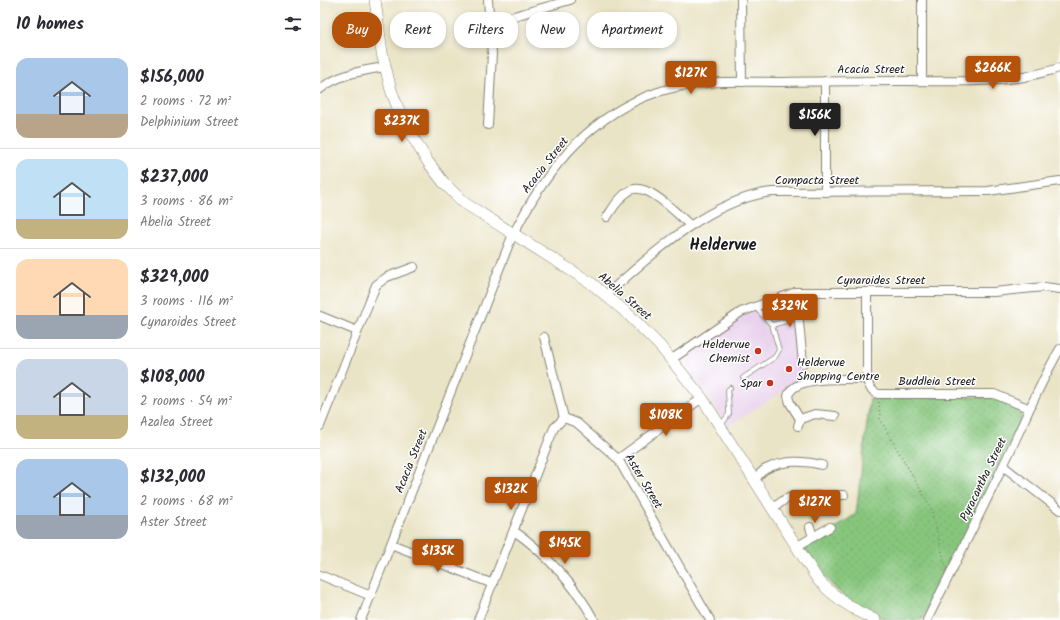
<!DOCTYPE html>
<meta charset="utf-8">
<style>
body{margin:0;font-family:Kalam,sans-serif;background:#f7f7f7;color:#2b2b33;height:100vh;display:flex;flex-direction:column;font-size:15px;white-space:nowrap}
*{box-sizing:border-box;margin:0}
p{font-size:13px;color:#7c7c81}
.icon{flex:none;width:22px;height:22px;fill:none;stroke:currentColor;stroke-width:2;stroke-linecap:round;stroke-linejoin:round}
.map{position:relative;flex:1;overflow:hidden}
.sheet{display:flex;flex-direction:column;background:#fff;width:320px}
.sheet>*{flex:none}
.hud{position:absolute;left:12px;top:12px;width:380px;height:36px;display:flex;gap:8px}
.price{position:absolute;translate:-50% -34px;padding:0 9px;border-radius:4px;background:#b45309;color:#fff;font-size:13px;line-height:26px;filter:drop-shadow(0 1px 2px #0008)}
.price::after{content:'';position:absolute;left:50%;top:24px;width:12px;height:9px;margin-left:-6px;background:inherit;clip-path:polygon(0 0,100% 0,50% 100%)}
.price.active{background:#222;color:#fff}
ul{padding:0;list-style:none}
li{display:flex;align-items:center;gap:12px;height:100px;padding:0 16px}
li+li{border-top:1px solid #e1e1e2}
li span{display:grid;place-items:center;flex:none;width:112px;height:80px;border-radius:12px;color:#555}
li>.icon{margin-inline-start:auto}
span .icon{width:48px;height:48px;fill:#fffc;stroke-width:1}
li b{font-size:17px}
h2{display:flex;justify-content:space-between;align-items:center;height:48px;padding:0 16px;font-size:17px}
.pill{padding:0 14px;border-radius:16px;background:#fff;box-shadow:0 2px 6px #0003;font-size:14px;line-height:36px}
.pill.active{background:#b45309;color:#fff}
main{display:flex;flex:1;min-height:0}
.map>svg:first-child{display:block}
</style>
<main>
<section class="sheet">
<h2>10 homes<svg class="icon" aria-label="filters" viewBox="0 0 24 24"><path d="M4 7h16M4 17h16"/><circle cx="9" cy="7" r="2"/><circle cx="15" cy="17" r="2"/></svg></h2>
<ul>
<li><span style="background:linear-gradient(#a9c7e8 70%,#b9a48a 0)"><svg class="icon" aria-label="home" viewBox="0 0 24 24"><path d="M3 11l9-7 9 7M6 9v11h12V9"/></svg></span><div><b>$156,000</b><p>2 rooms · 72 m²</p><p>Delphinium Street</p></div></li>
<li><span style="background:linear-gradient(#bfe0f5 75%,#c2b280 0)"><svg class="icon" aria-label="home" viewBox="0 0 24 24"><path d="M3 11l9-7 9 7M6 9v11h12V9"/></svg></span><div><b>$237,000</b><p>3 rooms · 86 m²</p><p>Abelia Street</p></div></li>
<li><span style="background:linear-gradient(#ffd9b3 70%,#9aa5b1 0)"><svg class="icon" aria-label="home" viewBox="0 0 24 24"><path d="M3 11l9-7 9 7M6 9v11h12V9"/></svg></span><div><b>$329,000</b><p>3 rooms · 116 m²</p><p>Cynaroides Street</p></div></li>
<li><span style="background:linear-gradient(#c9d6e8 70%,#c2b280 0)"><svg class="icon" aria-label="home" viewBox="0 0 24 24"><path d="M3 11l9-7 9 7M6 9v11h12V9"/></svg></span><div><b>$108,000</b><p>2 rooms · 54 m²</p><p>Azalea Street</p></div></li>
<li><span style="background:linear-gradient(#a9c7e8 70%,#9aa5b1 0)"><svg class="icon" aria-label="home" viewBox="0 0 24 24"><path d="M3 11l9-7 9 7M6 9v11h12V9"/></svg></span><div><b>$132,000</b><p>2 rooms · 68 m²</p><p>Aster Street</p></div></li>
</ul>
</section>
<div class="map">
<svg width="740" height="620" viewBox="0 0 740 620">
<defs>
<pattern id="park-dots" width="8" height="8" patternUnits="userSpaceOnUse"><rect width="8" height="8" fill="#87c67d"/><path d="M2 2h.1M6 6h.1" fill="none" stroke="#74aa6b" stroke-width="1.8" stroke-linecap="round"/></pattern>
</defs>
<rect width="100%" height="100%" fill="#fff"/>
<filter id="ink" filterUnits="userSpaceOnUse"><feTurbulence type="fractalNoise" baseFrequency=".025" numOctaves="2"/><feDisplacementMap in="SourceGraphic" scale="8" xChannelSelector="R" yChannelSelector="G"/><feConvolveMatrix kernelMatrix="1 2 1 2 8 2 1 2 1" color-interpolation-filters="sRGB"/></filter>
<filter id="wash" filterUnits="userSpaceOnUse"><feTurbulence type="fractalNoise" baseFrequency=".012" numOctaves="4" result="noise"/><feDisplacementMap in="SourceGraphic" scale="16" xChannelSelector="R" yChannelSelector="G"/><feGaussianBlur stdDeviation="0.9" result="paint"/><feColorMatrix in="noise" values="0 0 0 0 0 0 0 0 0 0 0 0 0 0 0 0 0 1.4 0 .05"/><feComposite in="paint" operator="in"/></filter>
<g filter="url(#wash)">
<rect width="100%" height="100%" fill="#eae4c6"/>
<path fill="#e9d2ed" d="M473,298L483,379L408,426L366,366L368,352L428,313Z"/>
<path fill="url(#park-dots)" stroke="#52714c" d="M672,397L699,410L701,413V419L602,620C592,620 581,620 571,620C531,612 505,580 484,548L536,514L550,398Z"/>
</g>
<g filter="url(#ink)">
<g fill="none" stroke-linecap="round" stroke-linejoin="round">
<g stroke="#838071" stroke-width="5.5">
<g id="lane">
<path d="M452,325L470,320"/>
<path d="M423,378L455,357L459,350L452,325L435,307"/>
<path d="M401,425L409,414L408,390L410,388"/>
</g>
</g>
<g stroke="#838071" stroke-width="10">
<g id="street">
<path d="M168,0L172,54L168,125"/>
<path d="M421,0L422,82"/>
<path d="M170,23L250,0"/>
<path d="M505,81V192"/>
<path d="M602,81V0"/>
<path d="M0,89C19,74 41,71 64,67"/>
<path d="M287,217C293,208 299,197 309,191C326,180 357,214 370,225"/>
<path d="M476,292L483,363"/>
<path d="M547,292V379C548,386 551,391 558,394H674L708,408"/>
<path d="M286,295C332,254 389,200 452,192L668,191L740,181"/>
<path d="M0,316L37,331"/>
<path d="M224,337L244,418"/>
<path d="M352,359L421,312L476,292H674L724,287L740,289"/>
<path d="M244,418L257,423L298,459L390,620"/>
<path d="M480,419L495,414L515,416"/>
<path d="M0,426L56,285L67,277L94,267"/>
<path d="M478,426L480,419L470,403L468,396C474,374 528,380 547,379"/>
<path d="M298,459L382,398"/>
<path d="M683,466L740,510"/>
<path d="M434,480C438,477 441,471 446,469C463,460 484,460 502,465"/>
<path d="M452,509L464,500L474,496L524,495"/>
<path d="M490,527L493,537"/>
<path d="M194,531C224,551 258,589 274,620"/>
<path d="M71,544L173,584"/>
<path d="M476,547L510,527"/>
<path d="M0,575L51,596"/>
<path d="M41,620L191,239C222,175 268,115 338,92C377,79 421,82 462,82C503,81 544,81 586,81C625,81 665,83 704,77C716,75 728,71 740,68"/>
<path d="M158,620L234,428L244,418"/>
<path d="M607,620C633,568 659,516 684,464C703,425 718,386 740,349"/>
</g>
</g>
<g stroke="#838071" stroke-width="12">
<path id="secondary" d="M55,0L62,53L71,90L83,121L108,162L124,183L143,202L271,283L308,314L340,346L382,398L498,580C515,598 533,610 555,620"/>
</g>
<path stroke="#838071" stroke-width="1.5" stroke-dasharray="1 3" stroke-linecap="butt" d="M559,402L560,419L611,508L626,567"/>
<use href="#lane" stroke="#fff" stroke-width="4"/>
<use href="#street" stroke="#fff" stroke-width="8"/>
<use href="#secondary" stroke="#fff" stroke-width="11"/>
</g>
</g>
<g fill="#c8321e" stroke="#fff" stroke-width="1.5">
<circle cx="438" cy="351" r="4"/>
<circle cx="469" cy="369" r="4"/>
<circle cx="450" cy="383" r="4"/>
</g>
<g text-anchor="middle" stroke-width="3" stroke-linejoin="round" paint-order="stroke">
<g font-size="12" fill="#1c1c1c" stroke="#fff">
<text x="551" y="73">Acacia Street</text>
<text transform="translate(225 165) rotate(-52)" y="4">Acacia Street</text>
<text x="497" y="184">Compacta Street</text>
<text x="561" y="284">Cynaroides Street</text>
<text transform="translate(305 296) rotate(41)" y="4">Abelia Street</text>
<text x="617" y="385">Buddleia Street</text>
<text transform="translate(91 461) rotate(-68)" y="4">Acacia Street</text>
<text transform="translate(663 479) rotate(-64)" y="4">Pyracantha Street</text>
<text transform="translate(324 481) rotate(59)" y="4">Aster Street</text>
</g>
<g font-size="12" fill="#1c1c1c" stroke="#fff" text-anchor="end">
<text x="430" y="348">Heldervue<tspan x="430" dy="14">Chemist</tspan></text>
<text x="477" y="366" text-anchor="start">Heldervue<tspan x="477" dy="14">Shopping Centre</tspan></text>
<text x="442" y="387">Spar</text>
</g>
<g font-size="16" font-weight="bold" fill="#1c1c1c" stroke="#fff">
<text x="403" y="250">Heldervue</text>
</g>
</g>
</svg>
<b class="price" style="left:673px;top:90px">$266K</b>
<b class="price" style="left:371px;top:95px">$127K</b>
<b class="price active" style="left:495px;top:137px">$156K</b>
<b class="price" style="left:82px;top:143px">$237K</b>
<b class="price" style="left:470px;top:328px">$329K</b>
<b class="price" style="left:346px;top:437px">$108K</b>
<b class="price" style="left:191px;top:511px">$132K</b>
<b class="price" style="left:495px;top:524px">$127K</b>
<b class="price" style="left:245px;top:565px">$145K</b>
<b class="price" style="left:118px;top:573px">$135K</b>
<div class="hud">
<a class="pill active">Buy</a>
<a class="pill">Rent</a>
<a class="pill">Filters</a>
<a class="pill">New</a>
<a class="pill">Apartment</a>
</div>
</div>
</main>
